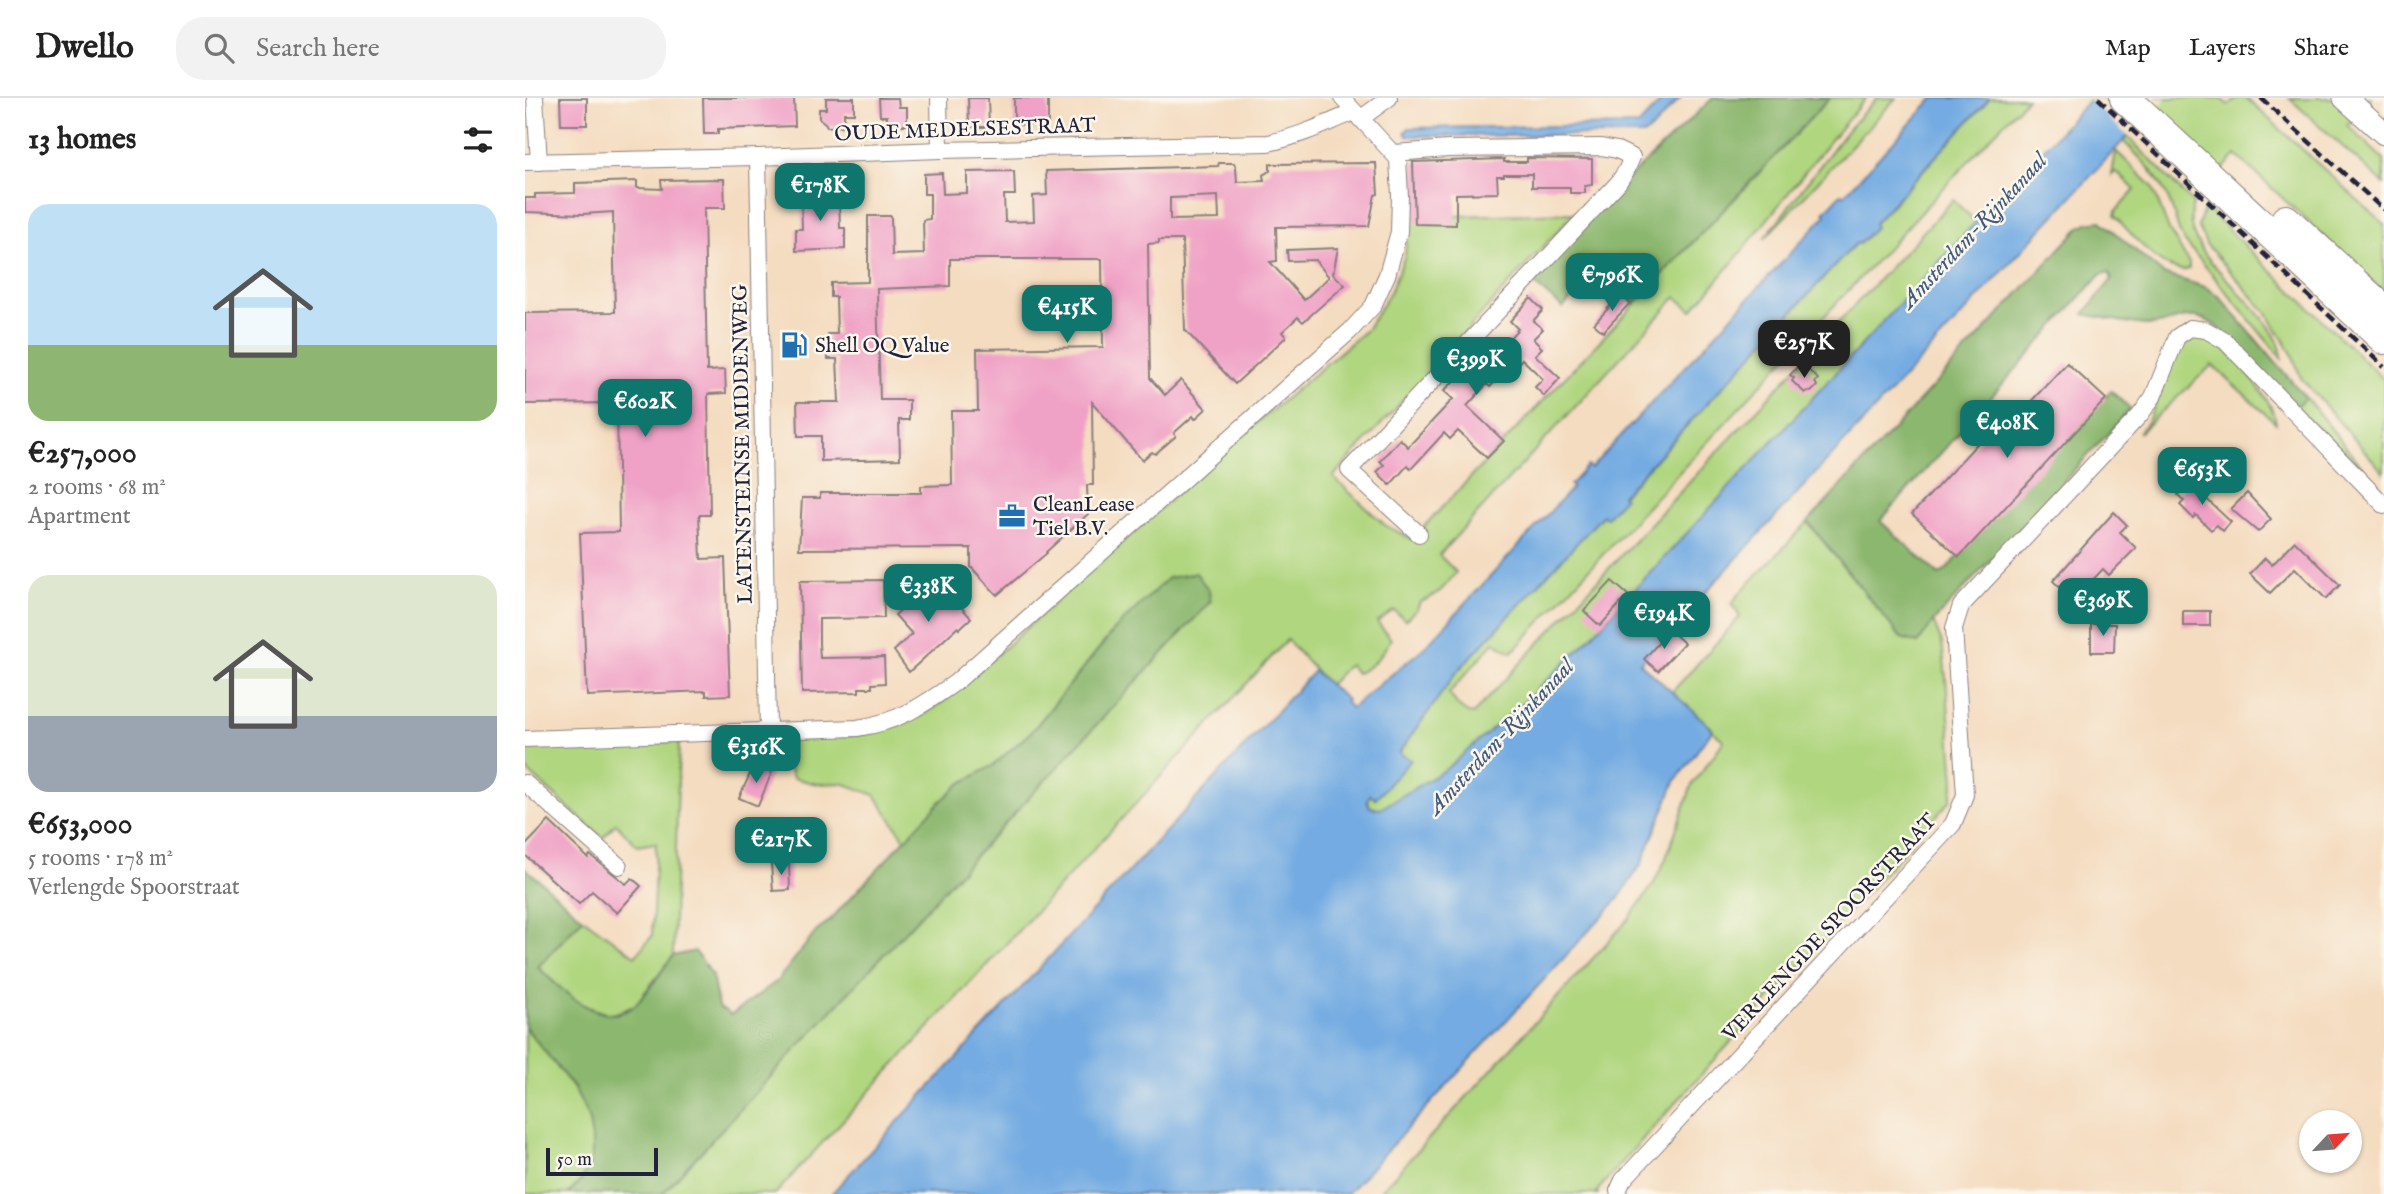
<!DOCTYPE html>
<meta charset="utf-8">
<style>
body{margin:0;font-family:"IM FELL English",serif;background:#f2f2f2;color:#222;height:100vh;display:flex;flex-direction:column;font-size:26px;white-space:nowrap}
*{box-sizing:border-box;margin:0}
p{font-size:23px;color:#767676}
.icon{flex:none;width:38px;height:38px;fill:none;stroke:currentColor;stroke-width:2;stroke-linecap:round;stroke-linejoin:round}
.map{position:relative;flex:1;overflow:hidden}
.details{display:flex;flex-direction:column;background:#fff;width:525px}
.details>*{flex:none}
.needle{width:46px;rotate:64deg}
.buttons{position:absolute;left:1774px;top:1012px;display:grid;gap:14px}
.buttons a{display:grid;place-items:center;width:63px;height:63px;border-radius:50%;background:#fff;box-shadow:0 2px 5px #0004;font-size:35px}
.scale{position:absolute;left:21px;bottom:18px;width:112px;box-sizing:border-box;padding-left:7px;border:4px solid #22223b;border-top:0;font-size:19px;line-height:24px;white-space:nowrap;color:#22223b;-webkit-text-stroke:5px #fbf7ec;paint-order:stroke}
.price{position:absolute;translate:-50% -60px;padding:0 16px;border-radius:14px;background:#0f766e;color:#fff;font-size:23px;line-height:46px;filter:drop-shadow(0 2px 4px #0008)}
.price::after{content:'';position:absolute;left:50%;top:42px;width:21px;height:16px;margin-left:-10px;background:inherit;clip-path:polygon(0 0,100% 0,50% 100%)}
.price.selected{background:#222;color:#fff}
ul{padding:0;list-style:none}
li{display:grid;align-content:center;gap:14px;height:371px;padding:0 28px}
li span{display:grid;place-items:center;height:217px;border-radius:21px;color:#555}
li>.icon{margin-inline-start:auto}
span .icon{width:126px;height:126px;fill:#fffc;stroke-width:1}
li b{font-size:30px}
h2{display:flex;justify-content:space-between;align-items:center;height:84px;padding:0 28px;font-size:30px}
header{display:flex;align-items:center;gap:42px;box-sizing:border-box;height:98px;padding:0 35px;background:#fff;border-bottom:2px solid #e0e0e0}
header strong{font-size:33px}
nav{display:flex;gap:38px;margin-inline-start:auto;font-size:24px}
.search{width:490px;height:63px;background:#f2f2f2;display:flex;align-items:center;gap:18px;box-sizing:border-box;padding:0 24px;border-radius:28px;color:#767676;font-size:26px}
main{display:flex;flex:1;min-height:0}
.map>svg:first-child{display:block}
</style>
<header>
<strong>Dwello</strong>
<div class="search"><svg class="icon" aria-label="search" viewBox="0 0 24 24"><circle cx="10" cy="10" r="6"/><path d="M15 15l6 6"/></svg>Search here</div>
<nav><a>Map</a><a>Layers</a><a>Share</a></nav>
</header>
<main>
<section class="details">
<h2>13 homes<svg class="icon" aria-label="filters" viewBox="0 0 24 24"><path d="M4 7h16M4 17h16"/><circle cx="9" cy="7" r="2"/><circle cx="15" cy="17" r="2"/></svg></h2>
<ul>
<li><span style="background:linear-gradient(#bfe0f5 65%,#8fb573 0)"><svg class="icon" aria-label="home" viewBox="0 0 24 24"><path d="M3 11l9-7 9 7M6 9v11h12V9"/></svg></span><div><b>€257,000</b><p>2 rooms · 68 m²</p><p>Apartment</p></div></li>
<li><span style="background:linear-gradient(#dfe7d0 65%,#9aa5b1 0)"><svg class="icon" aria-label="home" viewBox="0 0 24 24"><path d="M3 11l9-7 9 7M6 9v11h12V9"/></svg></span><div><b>€653,000</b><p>5 rooms · 178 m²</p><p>Verlengde Spoorstraat</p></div></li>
</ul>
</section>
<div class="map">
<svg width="1859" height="1096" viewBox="0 0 1859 1096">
<rect width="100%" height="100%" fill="#fbf7ec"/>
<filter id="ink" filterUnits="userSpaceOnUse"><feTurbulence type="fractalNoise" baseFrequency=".0143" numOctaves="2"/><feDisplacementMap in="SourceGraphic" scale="14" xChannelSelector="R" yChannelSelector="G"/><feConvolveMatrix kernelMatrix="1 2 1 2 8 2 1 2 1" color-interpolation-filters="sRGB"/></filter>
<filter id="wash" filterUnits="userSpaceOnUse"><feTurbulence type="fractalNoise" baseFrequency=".00686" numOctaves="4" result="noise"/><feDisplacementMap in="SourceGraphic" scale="28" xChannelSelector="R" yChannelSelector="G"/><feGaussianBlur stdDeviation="1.57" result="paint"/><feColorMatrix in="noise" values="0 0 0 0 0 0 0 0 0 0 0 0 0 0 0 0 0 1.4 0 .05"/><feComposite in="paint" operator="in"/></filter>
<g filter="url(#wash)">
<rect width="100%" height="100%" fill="#f4dcc0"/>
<g fill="#b0d67f" stroke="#697c5d" stroke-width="2">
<path d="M1305,0H1341C1281,69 1228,144 1167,212L1151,199L914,457L931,474C921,488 913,498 895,504L892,511L880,522L869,512L852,524L866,541C858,555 847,571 831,575L825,567L821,569L804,587L762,542L250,1096H137L685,504L590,531L508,632L469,667L435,686L381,743L350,697L317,685L292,686L268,680L259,658V642C321,638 369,640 422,601L712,342L841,232L865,194L880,158L884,119L1049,115L808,379L861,428L885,440L889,439Z"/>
<path d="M1352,0H1371L1239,141L1324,30Z"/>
<path d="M1465,0H1502L991,550L986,554L969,544L924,595C930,604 937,615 948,616L1428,102L1451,124L1060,545L1005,599L920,672L855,711L845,709L843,700L845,696L850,700L879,659L874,655L931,575L1078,417L1081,419L1098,400L1097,398L1331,145L1334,146L1350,129L1349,126Z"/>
<path d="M1638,0H1695L1703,7L1713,0H1721L1859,126V194L1711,57L1696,73L1628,10Z"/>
<path d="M1764,0H1846L1822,27L1859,62V86Z"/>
<path d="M1603,39L1668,105C1667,112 1665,120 1666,127C1671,168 1757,218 1757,261L1657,140C1652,129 1650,118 1646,107C1636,81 1618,62 1598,43Z"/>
<path d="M1591,53L1627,88L1644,132L1664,165V171C1640,180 1605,134 1590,118L1591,113L1610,92L1593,75L1590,74L1587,77Z"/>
<path d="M1680,109L1859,282V375L1776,280L1767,256L1742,215L1681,146L1673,128Z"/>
<path d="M1671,233C1683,241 1699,248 1709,259C1722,273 1749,306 1751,325L1687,267L1614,335L1624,321L1657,239Z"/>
<path d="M1781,300L1840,372L1769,309Z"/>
<path d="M1283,424L1376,540L1393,545L1408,523L1417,545L1421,580L1429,684L1425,703L1115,1044L1072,1093L1073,1096H853L1102,823L1128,787L1140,763L1167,687L1199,643L1146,595L1215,519L1207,506L1212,498Z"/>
<path d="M154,643L148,858L109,908L85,917L50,904L12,869L58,820L110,858L127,838L131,745L112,748L91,725L78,740L0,671V648Z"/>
<path d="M0,929C28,964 77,1010 67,1061C65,1074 52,1087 43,1096H0Z"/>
</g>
<g fill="#8cb76e" stroke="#576c54" stroke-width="2">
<path d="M1188,0H1305L1109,206L1072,172L1038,210L1006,183L1097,86Z"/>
<path d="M1576,123L1638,176L1680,189L1694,198L1781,300L1769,309C1750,289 1700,227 1676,220C1657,215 1641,228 1623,227C1602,226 1580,220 1559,216L1587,181L1584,175L1576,176L1355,423L1414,477L1421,472L1586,293L1606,311L1409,523L1393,545L1376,540L1283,424L1554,130L1562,125Z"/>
<path d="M671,475L684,493L685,504L137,1096H43L56,1083L67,1062V1040L63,1019L49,990L0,929V770L58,820L13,869C34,890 80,936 111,906C125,893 136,873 148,858L170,853L187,877L193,909L206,917L252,883L291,834L304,823L415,704L435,686L469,667L508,632L590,531L643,480Z"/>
</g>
<g fill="#73abe2" stroke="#4a668e" stroke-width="2">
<path d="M1139,0H1155L1128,30L1118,37L888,38H882L880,34L884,30L1114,27Z"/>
<path d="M1409,0H1465L1349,125L1350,129L1334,146L1331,145L1097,397L1099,400L1081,420L1078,417L931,575L874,655L886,662L851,700L845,697L842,703L845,709L855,711L920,672L1005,599L1060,545L1566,0H1638L1115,565L1188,631L1150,684L1117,765L1094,800L822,1096H306L789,573L822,602L820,604L826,610L901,548L1047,390L1045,387L1062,368L1066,370L1301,117L1299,114L1316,96L1319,97Z"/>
</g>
<path fill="#f4dcc0" d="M1562,0H1641L1606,41Z"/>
<g id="blocks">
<g fill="#f0a2c6" fill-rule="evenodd">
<path d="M35,0H62V27H36Z"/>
<path d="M178,0H269L270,28L193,31V36H179Z"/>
<path d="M301,0H329V15H319V28L302,29L301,26L294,20V11H301Z"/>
<path d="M354,0H373L374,9H382V27H362V18H355Z"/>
<path d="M443,0H463L464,29H444Z"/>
<path d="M489,0H523V26L489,27Z"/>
<path d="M1002,60L1067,61V87L1060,88V95H1045V89H1007V76H979V78H972L973,95L931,96V127L890,126L888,64L979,61V64H1002Z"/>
<path d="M694,65H709L711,70L712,84L739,83L738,77L745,73V66L851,65L853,96L850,97L844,128L751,129L752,163L745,164L779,202L804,179L790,162L763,163L762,152L813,150L808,176L820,187L778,224L773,219L757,234L761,239L710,286L660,232L657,142H634V145L623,146L625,280L640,297L656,282L681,311L670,321L668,318L649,335L651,338L630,356L627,354L617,362L567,304L568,387H562L563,416L521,454L522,455L472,497L446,469V450L274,451L277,400H295V395H396V388L427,387L426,313H453L452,251L578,249L577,161H425V188L352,191L355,302H384V322H374L375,361L296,363V338H273L272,304H314L312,261H303V236H312L311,199H306V185L343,184V118H366L367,157L399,156L398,122L405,121V96H399V76L417,75L418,96L442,95V74L489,73L490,97H479L480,124L509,123L508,98L522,97L521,73L693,68ZM693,98L694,121L645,122V100Z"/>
<path d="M199,81L200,110H179L182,273L200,272L201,295L183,296L185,417H174L176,461L200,460L205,597L181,598V593L62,598L55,435L94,434L92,305L0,306V215L90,214L88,114L58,116L0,114V100H10V96L50,95V85L112,83V90L137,91L136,82Z"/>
<path d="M276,94H306V97H314L315,130H320V151L271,153V131H277Z"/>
<path d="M1096,196L1105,205L1078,234L1069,226Z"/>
<path d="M1006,200L1018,212L1008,223L1018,231L1008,241L1017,250L1010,257L1035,280L1019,298L1010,289L1018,281L997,261L979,281L976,278L965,289L962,286L942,308L979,343L962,360L933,333L925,341L919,335L886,371L883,367L865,387L852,374L859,367L855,363L875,341L883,349L928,301L919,293L953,258L961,265L993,231L985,223Z"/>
<path d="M1542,265L1581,301L1434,459L1387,416L1488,307L1496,314Z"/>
<path d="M1273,268L1277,272L1280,269L1293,281L1290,284L1292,288L1286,294L1282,293L1280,295L1267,283L1269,280L1265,277Z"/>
<path d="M1669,381L1679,391L1675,395L1706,424L1698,433L1692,427L1686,432L1671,417L1668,420L1655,407L1659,403L1653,397Z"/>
<path d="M1722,395L1746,421L1733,434L1706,411Z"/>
<path d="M1589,414L1602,427L1595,434L1611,450L1584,477L1578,471L1562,488L1560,487L1553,494L1551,492L1545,499L1528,483Z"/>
<path d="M1770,443L1815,487L1801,501L1770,470L1745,495L1725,476L1740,460L1747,467Z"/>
<path d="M358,482L359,520L294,521V545L295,560L359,559L360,585L347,586V590H334V594L277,595L275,483Z"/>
<path d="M1087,483L1103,497L1075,528L1059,513Z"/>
<path d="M404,486L413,496L418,492L426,502L428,500L446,520L434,531L433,529L384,574L369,553L387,536L370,517Z"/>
<rect x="1658" y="513" width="27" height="15"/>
<path d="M1566,526H1590L1589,554H1566Z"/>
<path d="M1145,532L1159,545L1133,573L1119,561Z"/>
<path d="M229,667L247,674L233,708L214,700Z"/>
<path d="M24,723L63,760L65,757L101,786L107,780L116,788L92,815L67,793L54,806L0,757V748Z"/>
<path d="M264,765L265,792L248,793L246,766Z"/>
</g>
</g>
</g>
<g filter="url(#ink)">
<use href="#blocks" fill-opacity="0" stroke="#8b7f7e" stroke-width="2"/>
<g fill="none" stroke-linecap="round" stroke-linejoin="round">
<g stroke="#8b7f7e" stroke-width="18">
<g id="street">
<path d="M10,0L14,64"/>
<path d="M414,0L415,52"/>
<path d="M835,21L864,0"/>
<path d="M869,55L923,51L1076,49L1092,52L1107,59L1101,73L1093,85L824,372L894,436"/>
<path d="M233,59L243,633"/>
<path d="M0,64L233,59L415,52L743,45C773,39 801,26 829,14"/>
<path d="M0,641L332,630C374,624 397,608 431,584L825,233L848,208L862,177L874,134L875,98L873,61L817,0"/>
<path d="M0,685L94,768"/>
<path d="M1094,1096L1093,1093L1098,1082L1428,726L1440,697L1429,530L1436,508L1615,317L1628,299L1652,239L1665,230L1681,232L1700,243L1859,407"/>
</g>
</g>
<g stroke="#8b7f7e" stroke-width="25">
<path id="secondary" d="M1820,0L1859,35"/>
</g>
<g stroke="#8b7f7e" stroke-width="32">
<g id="highway">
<path d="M1600,0L1859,241"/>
<path d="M1761,122L1859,212"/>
</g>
</g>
<use href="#street" stroke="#fff" stroke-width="16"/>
<use href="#secondary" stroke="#fff" stroke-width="23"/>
<use href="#highway" stroke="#fff" stroke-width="30"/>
<g stroke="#22223b" stroke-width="4.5" stroke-dasharray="10 5" stroke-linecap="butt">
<path d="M1573,0L1859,269"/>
<path d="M1736,0L1859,112"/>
</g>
</g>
</g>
<defs>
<g id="fuel-bare" transform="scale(2.1)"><path d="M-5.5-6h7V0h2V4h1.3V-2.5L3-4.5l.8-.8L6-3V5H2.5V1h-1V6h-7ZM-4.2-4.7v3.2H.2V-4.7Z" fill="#1f6fb2" stroke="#fbf7ec" stroke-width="2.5" paint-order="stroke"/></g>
<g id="office-bare" transform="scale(2.1)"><path d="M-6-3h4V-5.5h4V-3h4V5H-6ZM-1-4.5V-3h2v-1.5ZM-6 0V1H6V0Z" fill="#1f6fb2" stroke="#fbf7ec" stroke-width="2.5" paint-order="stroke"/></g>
</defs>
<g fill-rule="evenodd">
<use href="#fuel-bare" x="269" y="247"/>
<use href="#office-bare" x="487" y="418"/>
</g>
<g text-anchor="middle" stroke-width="5" stroke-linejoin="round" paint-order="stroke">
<g font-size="21" fill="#22223b" stroke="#fbf7ec">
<text transform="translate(440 31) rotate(-2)" y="7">OUDE MEDELSESTRAAT</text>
<text transform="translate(217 346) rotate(-91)" y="7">LATENSTEINSE MIDDENWEG</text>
<text transform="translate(1304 829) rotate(-47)" y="7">VERLENGDE SPOORSTRAAT</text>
</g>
<g font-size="21" fill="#22223b" stroke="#fbf7ec" text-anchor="start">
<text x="290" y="254">Shell OQ Value</text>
<text x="508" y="413">CleanLease<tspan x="508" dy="24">Tiel B.V.</tspan></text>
</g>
<g font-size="23" font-style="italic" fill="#42597e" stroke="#fbf7ec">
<text transform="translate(1448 132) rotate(-47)" y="8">Amsterdam-Rijnkanaal</text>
<text transform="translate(975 638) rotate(-47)" y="8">Amsterdam-Rijnkanaal</text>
</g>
</g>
</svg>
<div class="buttons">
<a><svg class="needle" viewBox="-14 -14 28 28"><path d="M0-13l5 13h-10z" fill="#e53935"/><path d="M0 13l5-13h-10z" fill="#767676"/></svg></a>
</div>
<div class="scale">50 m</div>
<b class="price" style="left:295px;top:125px">€178K</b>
<b class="price" style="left:1087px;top:215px">€796K</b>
<b class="price" style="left:542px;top:247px">€415K</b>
<b class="price selected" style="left:1279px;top:282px">€257K</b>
<b class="price" style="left:951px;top:299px">€399K</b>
<b class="price" style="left:120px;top:341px">€602K</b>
<b class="price" style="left:1482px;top:362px">€408K</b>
<b class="price" style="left:1677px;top:409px">€653K</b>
<b class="price" style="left:403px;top:526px">€338K</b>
<b class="price" style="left:1578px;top:540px">€369K</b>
<b class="price" style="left:1139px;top:553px">€194K</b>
<b class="price" style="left:231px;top:687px">€316K</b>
<b class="price" style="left:256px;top:779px">€217K</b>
</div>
</main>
